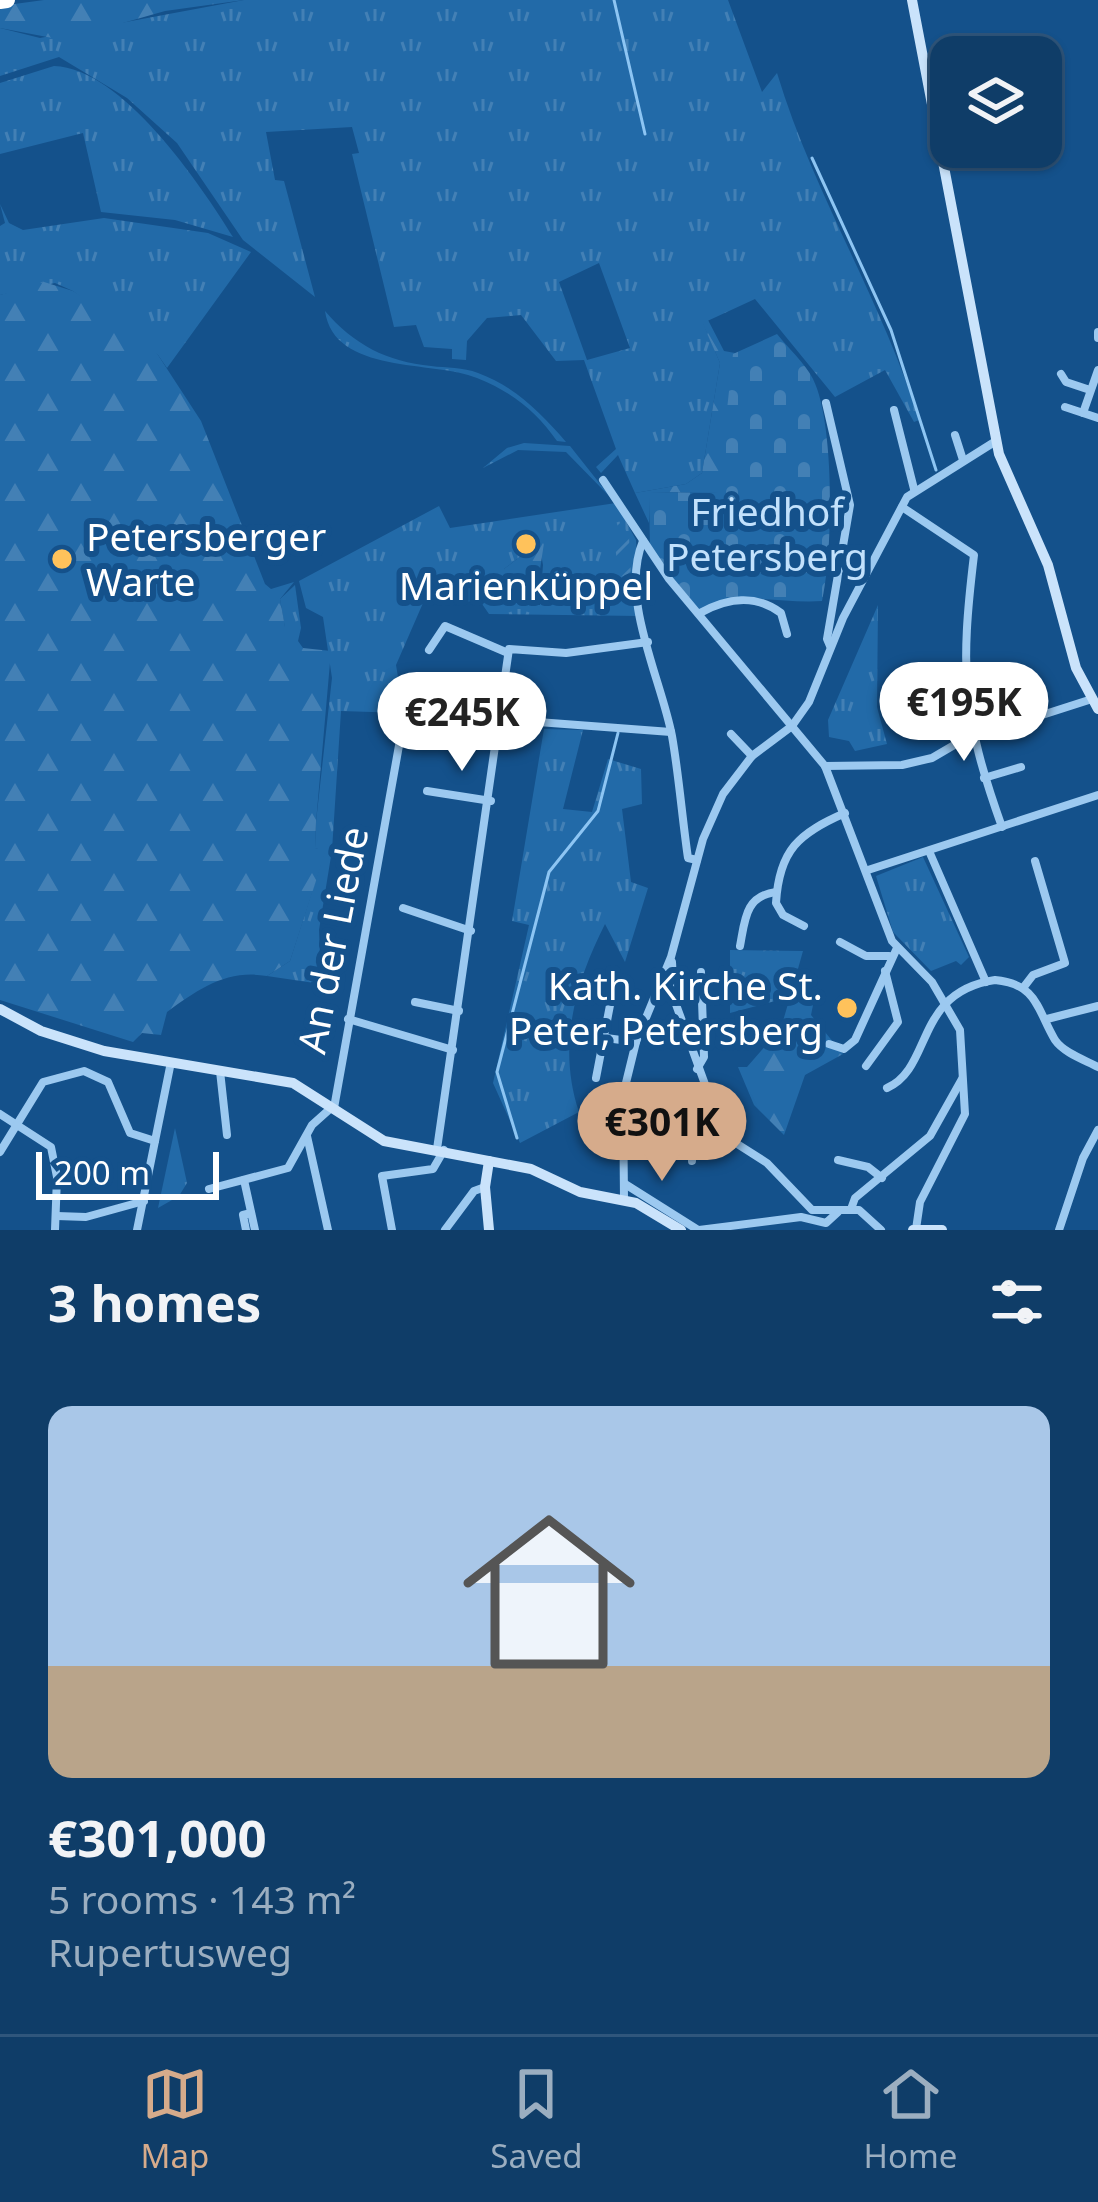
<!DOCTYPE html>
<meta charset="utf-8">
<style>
body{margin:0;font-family:"Noto Sans",sans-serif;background:#1d4871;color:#f1f3f6;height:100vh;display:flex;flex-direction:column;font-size:45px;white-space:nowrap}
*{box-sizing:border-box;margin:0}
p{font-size:39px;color:#9baec0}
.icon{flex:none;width:66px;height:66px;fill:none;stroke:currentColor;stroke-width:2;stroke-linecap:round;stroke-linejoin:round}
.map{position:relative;height:1230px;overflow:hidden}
.side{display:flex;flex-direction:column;background:#0f3d68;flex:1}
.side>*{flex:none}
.tools{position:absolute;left:930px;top:36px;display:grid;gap:24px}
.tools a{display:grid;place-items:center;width:132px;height:132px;border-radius:24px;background:#0f3d68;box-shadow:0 3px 9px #0004,0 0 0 3px #2f567c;font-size:60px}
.scale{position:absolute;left:36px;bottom:30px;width:183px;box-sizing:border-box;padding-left:12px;border:6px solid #fff;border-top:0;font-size:33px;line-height:42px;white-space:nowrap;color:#fff;-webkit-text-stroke:9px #14518b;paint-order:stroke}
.price{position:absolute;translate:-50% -102px;padding:0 27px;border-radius:42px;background:#fff;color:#222;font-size:39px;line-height:78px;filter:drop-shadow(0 3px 6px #0008)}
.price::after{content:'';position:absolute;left:50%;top:72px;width:36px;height:27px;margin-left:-18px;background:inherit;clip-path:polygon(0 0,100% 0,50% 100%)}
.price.active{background:#d6ab8b;color:#111}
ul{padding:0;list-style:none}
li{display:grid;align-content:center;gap:24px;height:636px;padding:0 48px}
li+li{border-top:3px solid #2f567c}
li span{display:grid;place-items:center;height:372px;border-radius:24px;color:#555}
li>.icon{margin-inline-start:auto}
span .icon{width:216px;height:216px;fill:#fffc;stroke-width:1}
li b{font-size:51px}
h2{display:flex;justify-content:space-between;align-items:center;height:144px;padding:0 48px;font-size:51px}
.tabs{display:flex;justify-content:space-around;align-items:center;height:168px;border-top:3px solid #2f567c;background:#0f3d68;font-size:33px;color:#9baec0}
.tabs a{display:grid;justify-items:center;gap:6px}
.tabs .active{color:#d6ab8b}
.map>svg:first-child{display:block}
</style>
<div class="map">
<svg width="1098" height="1230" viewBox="0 0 1098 1230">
<defs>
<pattern id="grass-tufts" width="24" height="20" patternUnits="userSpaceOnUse" patternTransform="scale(3)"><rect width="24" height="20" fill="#226aa8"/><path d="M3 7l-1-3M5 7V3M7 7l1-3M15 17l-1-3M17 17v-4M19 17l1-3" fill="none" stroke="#4380b5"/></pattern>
<pattern id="forest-firs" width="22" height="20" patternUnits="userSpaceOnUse" patternTransform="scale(3)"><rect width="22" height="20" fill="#226aa8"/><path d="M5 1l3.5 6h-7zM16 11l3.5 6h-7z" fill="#4380b5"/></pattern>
<pattern id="cemetery-stones" width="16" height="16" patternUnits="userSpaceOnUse" patternTransform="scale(3)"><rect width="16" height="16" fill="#226aa8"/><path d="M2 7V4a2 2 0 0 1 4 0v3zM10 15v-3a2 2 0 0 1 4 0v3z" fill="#4380b5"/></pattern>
<pattern id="garden-furrows" width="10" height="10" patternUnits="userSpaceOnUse" patternTransform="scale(3)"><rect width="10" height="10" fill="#226aa8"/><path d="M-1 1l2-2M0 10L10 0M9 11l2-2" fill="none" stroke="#4380b5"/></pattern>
</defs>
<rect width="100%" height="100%" fill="#14518b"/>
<g fill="url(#grass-tufts)" fill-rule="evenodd">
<path d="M244,0H728L762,92L777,73C813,193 882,300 919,420L914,422L885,370L835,397L755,299L703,323L720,363L702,473L686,484L635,493L618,455L601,473L596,467L616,449L584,360L556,361L521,315L487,318L467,341L466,360L452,359V349L424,347L416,325L394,327L352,154L359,153L352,127L266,132L275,180L284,181L315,297L243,240L177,143L127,98L59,57L0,76V28L40,38ZM599,263L630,348L587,360L559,282Z"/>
<path d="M54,66C122,68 201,185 233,237L175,220L101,212L83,133L0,154V83Z"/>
<path d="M0,204L9,223L23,230L104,218L208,233L251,252L167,368L158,355L73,291L55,283L0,295V226L5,223Z"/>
<path d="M325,311C353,344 387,362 431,366C446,368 463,367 478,373C514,386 541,413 566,442L557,441C536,411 512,392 477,378C434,360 334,375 325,311Z"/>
<path d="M524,443L570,446L612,499L566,452L518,450L483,468L507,448Z"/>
<path d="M616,503L636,540L640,616L489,614L480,601L423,603L396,665L404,713L341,711L332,850L319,930L321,984L267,976L290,961L325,851L315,848L316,822L332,678L323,617L306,608L299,581L439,506L450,528ZM539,542L543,565L540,605L521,604V581L504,569Z"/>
<path d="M295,585L301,628H285L280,599Z"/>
<path d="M878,605L877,707L887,744L855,751L849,741L829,737L828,720Z"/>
<path d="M487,673L506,674L502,718L483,716Z"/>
<path d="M544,729L583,730L563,809L592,812L608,759L641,769L642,804L622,809L631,882L648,888L625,962L605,924C575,983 557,1047 579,1112L520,1143L493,1083L529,925L512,921Z"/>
<path d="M923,857L969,957L961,965L956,961L931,971L893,932L876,876Z"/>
<path d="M730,950L803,951L790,997L730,1013Z"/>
<path d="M175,1128L187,1183L179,1196L158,1208Z"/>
</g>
<g fill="url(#forest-firs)">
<path d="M44,0H244L165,11L63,40L0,28V6Z"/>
<path d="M44,282L73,291L137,332L158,355L201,421L265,584L271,589L294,582L280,599L285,627L301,628L298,641L303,648L331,651L316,822L315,848L326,850L290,961L267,976C227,969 199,989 167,1012L161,1035L142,1033L133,1042L0,1000V295Z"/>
<path d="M708,320L724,351L735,353L719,493L650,492L649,523L635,493L686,484L702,473L720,363L702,322Z"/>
<path d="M539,542L544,543L539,576L509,585L504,569Z"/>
<path d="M816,990L811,1015L843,1054L805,1075L784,1135L754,1105L738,1067H747L781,1028L790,997Z"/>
</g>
<path fill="url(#cemetery-stones)" d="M777,334C788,348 805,363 813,379C835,423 833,553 822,601C777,604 740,589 699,611L650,548L649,492L718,493L733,354Z"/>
<path fill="url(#garden-furrows)" d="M621,522L629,536L631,575L619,577L613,530Z"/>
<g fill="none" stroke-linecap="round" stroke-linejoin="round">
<g stroke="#8dc5f3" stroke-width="3">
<path d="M614,0L645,134"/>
<path d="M812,158L891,330L936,470"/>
<path d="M517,1138L497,1072L549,872L598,811L618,733"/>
</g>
<g stroke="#9cc9f0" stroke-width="8">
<path d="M1098,332V338"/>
<path d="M1061,374L1066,382L1090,390"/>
<path d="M826,403L850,505L827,639L830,646"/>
<path d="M1065,407L1098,418"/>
<path d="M894,410L914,489"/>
<path d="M1083,413L1098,370"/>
<path d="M955,435L963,460"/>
<path d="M603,480L669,579L825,766L892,941L932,982L960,1030L965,1114L920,1202L916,1229"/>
<path d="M902,507L974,555C960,671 962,715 1002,827"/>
<path d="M643,541C619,598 661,678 672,736C679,776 682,817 688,858L697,860"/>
<path d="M700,613C727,598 756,594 781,613L787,634"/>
<path d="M429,650L445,626L508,653"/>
<path d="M731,734L752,756"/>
<path d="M825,766L902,765L932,758L961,741L1092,699"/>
<path d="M984,778L1021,767"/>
<path d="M427,791L491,801"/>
<path d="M929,851L986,982"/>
<path d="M868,870L1098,795"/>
<path d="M403,908L471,931"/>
<path d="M804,926L783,915L776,903C779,850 799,833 845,813"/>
<path d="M840,942L866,956H889"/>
<path d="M740,946C745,920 745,896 776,892"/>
<path d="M672,962L674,999L718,1120L731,1140L767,1163L812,1210H859L881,1230"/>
<path d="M1023,988L1033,975L1065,963L1035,861"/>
<path d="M415,1002L459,1011"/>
<path d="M348,1019L453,1050"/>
<path d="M1047,1019L1098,1006"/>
<path d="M606,1038L636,1042"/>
<path d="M829,1044L844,1049L855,1040L897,948"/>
<path d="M866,1066L898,1022L885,971"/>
<path d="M697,1069L704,1057L701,972"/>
<path d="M220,1071L227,1135"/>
<path d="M596,1078L616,974"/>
<path d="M887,1088C933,1068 914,992 995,980C1038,984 1037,1010 1055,1040C1064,1053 1085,1060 1098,1067"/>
<path d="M623,1095L672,1105L691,1132L692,1161"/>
<path d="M334,1108L405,712L671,732"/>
<path d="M0,1114L51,1147L57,1177L55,1230"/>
<path d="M307,1136L328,1230"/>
<path d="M437,1149L509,649L566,653L648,642"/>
<path d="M0,1152L43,1082L84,1071L108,1082L130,1133L155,1141"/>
<path d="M838,1160L868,1167L882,1178"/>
<path d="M244,1180L255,1230"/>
<path d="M625,1184L698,1230"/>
<path d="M209,1189L288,1168L312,1125L331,1108"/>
<path d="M624,1199L623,1095L636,1042L671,957L703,839L723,794L752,756L792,726L809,702L843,618L907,497L996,441"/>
<path d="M851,1209L855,1198L930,1136L962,1079"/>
<path d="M57,1216L86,1217L144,1201"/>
<path d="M137,1230L171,1062"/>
<path d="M246,1230L243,1215L251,1213"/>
<path d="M392,1230L382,1176L433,1169L444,1150"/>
<path d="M445,1230L474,1191L485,1187"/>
<path d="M699,1230L801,1217L826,1223L838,1212"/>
<path d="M1059,1230L1083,1158L1098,1130"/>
</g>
<g stroke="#cae3fb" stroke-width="10">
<path d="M912,0L999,454L1048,565L1076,668L1098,709"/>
<path d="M0,1009L41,1031L104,1051L293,1083L384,1141L531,1169L580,1192L636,1203L681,1230"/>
<path d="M489,1161L485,1187L489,1230"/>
<path d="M913,1230H942"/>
</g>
<path stroke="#fff" stroke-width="16" d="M0,1L7,0"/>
</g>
<g fill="#ffc25b" stroke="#14518b" stroke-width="4.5">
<circle cx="526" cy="544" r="12"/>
<circle cx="62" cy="559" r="12"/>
<circle cx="847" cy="1008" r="12"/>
</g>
<g text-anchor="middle" stroke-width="12" stroke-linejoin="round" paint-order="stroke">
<g font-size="39" fill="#c2e1fc" stroke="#14518b">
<text x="767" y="526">Friedhof<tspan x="767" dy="45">Petersberg</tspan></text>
</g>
<g font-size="39" fill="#fff" stroke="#14518b" text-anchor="start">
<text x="86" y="551">Petersberger<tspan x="86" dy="45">Warte</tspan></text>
<text x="526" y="600" text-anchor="middle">Marienküppel</text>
<text x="823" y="1000" text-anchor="end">Kath. Kirche St.<tspan x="823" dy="45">Peter, Petersberg</tspan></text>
</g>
<g font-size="39" fill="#fff" stroke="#14518b">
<text transform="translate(333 940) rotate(-79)" y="14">An der Liede</text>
</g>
</g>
</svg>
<div class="tools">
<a><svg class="icon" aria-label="layers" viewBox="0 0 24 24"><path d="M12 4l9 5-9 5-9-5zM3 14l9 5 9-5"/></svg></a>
</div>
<div class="scale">200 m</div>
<b class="price" style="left:964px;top:764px">€195K</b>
<b class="price" style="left:462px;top:774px">€245K</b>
<b class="price active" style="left:662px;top:1184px">€301K</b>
</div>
<section class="side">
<h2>3 homes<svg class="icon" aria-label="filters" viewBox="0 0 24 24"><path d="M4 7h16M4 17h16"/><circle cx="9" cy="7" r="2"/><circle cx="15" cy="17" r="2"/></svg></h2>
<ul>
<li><span style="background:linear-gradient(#a9c7e8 70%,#b9a48a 0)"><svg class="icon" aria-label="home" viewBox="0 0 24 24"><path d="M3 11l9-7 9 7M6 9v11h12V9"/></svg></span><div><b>€301,000</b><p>5 rooms · 143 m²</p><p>Rupertusweg</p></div></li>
</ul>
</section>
<nav class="tabs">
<a class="active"><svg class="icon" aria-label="map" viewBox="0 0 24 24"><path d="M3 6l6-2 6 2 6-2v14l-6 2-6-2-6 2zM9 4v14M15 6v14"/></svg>Map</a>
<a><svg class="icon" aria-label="saved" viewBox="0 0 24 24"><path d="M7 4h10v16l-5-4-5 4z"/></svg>Saved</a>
<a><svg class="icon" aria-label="home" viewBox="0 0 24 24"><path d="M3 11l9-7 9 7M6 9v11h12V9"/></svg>Home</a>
</nav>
